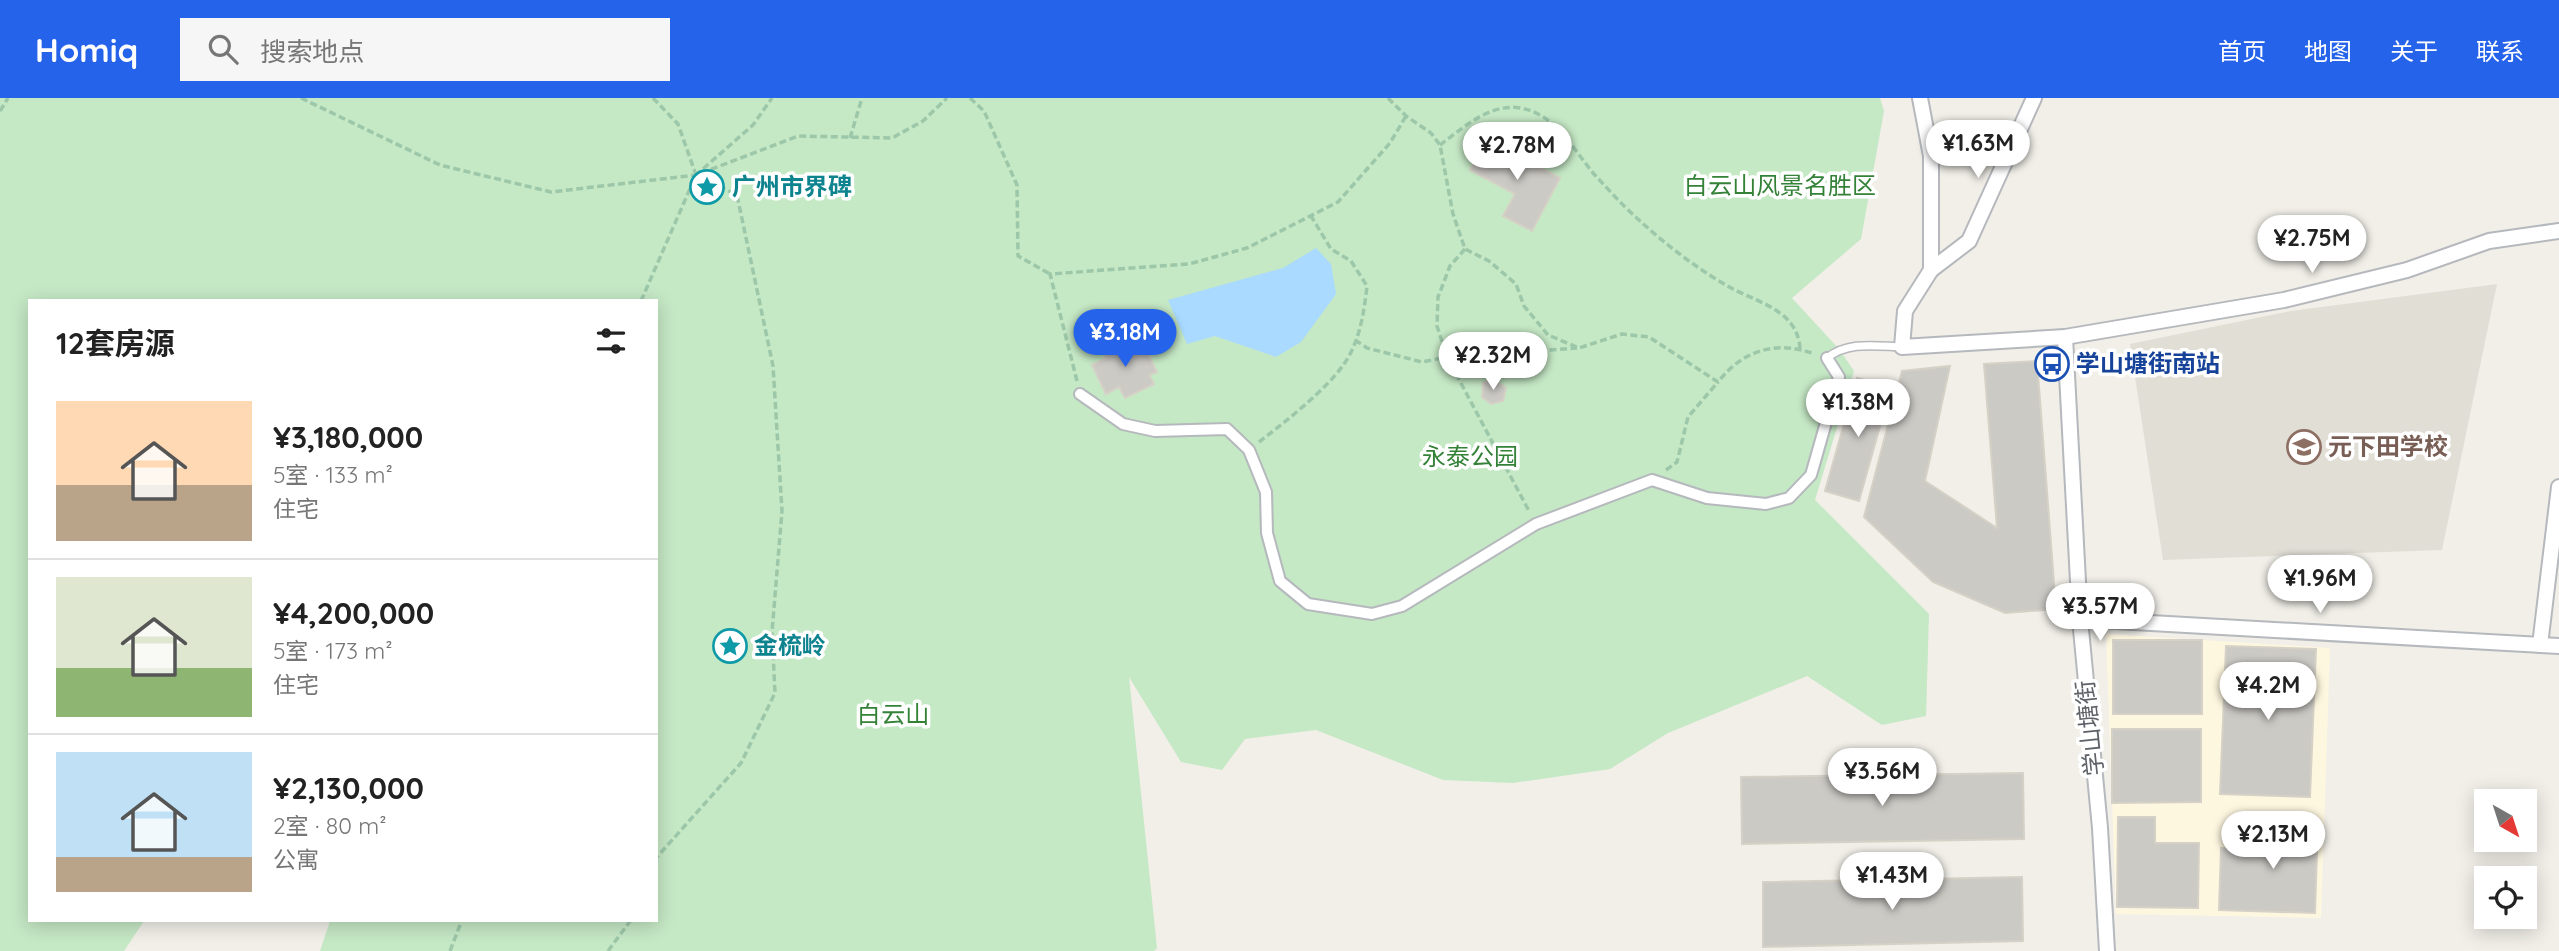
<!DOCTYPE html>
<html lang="zh">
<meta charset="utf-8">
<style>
body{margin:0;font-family:Quicksand,"Noto Sans SC",sans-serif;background:#f6f6f6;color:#222;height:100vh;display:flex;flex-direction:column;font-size:26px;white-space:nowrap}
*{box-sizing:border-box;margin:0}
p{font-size:23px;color:#767676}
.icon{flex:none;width:38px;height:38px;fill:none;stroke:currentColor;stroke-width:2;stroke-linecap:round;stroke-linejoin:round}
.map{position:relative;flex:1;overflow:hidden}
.details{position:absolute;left:28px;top:201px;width:630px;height:623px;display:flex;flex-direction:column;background:#fff;border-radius:0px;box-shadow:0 4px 18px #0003}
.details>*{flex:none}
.needle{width:46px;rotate:141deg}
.controls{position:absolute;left:2474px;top:691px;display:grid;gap:14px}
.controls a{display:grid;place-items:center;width:63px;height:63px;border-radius:0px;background:#fff;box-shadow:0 4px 18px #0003;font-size:35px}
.price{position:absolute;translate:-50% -60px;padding:0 16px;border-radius:24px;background:#fff;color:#222;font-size:23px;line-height:46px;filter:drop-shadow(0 2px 4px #0008)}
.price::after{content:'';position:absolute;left:50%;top:42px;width:21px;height:16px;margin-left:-10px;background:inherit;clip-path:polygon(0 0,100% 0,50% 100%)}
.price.selected{background:#2563eb;color:#fff}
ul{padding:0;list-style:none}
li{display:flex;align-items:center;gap:21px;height:175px;padding:0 28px}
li+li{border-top:2px solid #e0e0e0}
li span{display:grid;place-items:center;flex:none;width:196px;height:140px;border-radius:0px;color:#555}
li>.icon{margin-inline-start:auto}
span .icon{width:84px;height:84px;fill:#fffc;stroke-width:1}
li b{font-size:30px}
h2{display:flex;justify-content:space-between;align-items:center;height:84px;padding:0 28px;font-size:30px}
header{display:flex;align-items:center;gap:42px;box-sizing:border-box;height:98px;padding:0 35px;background:#2563eb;color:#fff}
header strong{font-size:33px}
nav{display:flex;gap:38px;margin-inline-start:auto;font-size:24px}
.search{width:490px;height:63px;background:#f6f6f6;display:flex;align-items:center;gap:18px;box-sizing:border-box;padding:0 24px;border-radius:0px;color:#767676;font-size:26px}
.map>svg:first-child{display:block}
</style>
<header>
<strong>Homiq</strong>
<div class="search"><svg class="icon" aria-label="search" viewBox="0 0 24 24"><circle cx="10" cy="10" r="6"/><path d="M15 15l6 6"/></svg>搜索地点</div>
<nav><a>首页</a><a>地图</a><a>关于</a><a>联系</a></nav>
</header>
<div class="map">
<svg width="2559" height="853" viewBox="0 0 2559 853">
<rect width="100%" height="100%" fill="#f1efe8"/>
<path fill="#fef7e0" d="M2106,536L2330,550L2321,820L2116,816Z"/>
<path fill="#e1ded6" d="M2497,186L2442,452L2163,462L2130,246L2291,213Z"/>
<path fill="#c5e8c5" d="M0,0H1880L1884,13L1861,141L1792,200L1839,251L1854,273L1815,402L1929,516L1926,618L1882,627L1807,578L1668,635L1610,671L1513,685L1443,682L1316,632L1245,641L1222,672L1181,664L1129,579L1157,850L1154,853H320L330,823L656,822V203H30V822L144,823L124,853H0Z"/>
<path fill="#aadaff" d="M1316,150L1331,166L1336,196L1301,244L1276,259L1215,238L1187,246L1168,202L1283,170Z"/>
<g fill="#cccac5" stroke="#d6d1c6" stroke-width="2">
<path d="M1487,41L1560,80L1532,133L1503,118L1515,96L1470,72Z"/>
<path d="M1141,242L1157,274L1149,277L1154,286L1125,300L1119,289L1106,296L1092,267L1106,260L1102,251L1119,243L1123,251Z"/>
<path d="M2037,263L2056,511L2005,515L1933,484L1864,419L1902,273L1950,268L1925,383L1997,430L1984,266Z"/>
<path d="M1857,280L1891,289L1859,403L1825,393Z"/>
<path d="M1493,281L1506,290L1503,303L1491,306L1482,299L1483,285Z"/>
<rect x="2113" y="542" width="89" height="74"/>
<path d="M2226,548L2316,551L2310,699L2220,696Z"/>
<path d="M2112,631H2201V704L2112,705Z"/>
<path d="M2023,675L2024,741L1742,746L1741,679Z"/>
<path d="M2118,719H2155V745H2199L2198,810L2117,809Z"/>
<path d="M2263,723L2318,725L2315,815L2219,812L2221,750L2262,751Z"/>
<path d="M2022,779L2023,843L1763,849V784Z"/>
</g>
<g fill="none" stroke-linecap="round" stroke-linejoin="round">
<g stroke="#b5b8bc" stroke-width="10">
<path id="service" d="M1827,260C1848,243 1875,248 1902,249"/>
</g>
<g stroke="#b5b8bc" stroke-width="14">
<path id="pedestrian" d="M1080,296L1123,326L1155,333L1227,331L1249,352L1266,394L1267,435L1280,483L1308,506L1372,516L1402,508L1536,426L1652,382L1707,400L1766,406L1789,400L1811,377L1839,279L1827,260"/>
</g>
<g stroke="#b5b8bc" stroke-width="18">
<g id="minor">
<path d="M1920,0L1931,58V172L1905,213L1902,249L2065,239L2284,202L2407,172L2489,143L2559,133"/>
<path d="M1931,172L1969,143L2034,0"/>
<path d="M2065,239L2080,521L2100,730L2107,853"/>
<path d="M2080,521L2559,548"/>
<path d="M2540,547L2559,389"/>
</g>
</g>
<g stroke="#9cc7a9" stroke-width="3.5" stroke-dasharray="7 3.5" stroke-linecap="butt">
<path d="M301,0L440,67L551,94L696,77L798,38L892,40L923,23L947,0"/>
<path d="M653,0L678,26L696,77L737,97L773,268L782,413L772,534L775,595L741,665L656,760"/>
<path d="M970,0L984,13L1017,87L1018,158L1050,176"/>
<path d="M1388,0L1406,18L1431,35L1440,47L1453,116L1465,151L1489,163L1516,186L1524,208L1548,237L1579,250L1622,236L1649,239L1718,284C1743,252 1776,242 1815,256"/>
<path d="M0,13L8,0"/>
<path d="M850,40L862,0"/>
<path d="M1440,47C1463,30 1489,5 1520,10C1556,16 1572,50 1594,76C1608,91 1623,108 1639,122C1666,147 1700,173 1733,191C1763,206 1797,214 1800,250"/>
<path d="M1465,151L1450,168L1438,199L1437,228L1447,259L1529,413"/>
<path d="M641,203L696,77L753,27L772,0"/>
<path d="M1355,242L1367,250L1422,264L1447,259L1577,250"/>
<path d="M1077,283L1050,176L1189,166L1247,150L1338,104L1390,45L1406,18"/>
<path d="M1259,344C1285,324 1326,292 1344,266C1360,243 1364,214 1367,188L1351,163L1331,151L1311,118"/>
<path d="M1666,372L1677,364L1688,319L1718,284"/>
<path d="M450,853L462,822"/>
<path d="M608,853L631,822"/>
</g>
<use href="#service" stroke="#fff" stroke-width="7"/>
<use href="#pedestrian" stroke="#fff" stroke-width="10"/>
<use href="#minor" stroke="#fff" stroke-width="14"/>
</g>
<defs>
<g id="sight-ring" transform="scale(1.75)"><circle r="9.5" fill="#fff" stroke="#0f9aa8" stroke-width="1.5"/><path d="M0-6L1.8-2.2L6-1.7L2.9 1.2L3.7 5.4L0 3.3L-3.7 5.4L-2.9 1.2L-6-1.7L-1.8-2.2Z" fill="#0f9aa8"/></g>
<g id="bus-ring" transform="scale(1.75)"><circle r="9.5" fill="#fff" stroke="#1a4fb4" stroke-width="1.5"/><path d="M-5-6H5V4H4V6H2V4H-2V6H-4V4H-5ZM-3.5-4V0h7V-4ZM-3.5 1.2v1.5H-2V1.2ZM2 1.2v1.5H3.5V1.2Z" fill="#1a4fb4"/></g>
<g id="school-ring" transform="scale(1.75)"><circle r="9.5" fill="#fff" stroke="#8d6e63" stroke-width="1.5"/><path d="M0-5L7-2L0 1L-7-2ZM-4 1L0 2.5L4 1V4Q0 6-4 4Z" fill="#8d6e63"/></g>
</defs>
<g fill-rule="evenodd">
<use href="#sight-ring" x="707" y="89"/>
<use href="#bus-ring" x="2052" y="266"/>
<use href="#school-ring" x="2304" y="349"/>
<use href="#sight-ring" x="730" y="548"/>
</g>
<g text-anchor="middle" stroke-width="7" stroke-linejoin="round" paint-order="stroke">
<g font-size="24" fill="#348238" stroke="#fff">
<text x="1780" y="96">白云山风景名胜区</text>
<text x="1470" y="367">永泰公园</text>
<text x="893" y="625">白云山</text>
</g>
<g font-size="24" font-weight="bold" fill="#0d838f" stroke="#fff" text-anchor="start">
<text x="732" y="97">广州市界碑</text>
<text x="754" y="556">金梳岭</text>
</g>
<g font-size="24" font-weight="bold" fill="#164399" stroke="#fff" text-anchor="start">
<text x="2076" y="274">学山塘街南站</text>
</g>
<g font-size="24" font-weight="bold" fill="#785e54" stroke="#fff" text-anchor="start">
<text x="2328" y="357">元下田学校</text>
</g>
<g font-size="24" fill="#5f6368" stroke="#fff">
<text transform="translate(2090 630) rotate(-96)" y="8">学山塘街</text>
</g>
</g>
</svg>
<div class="controls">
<a><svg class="needle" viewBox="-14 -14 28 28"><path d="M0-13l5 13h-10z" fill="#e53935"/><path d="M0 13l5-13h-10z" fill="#767676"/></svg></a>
<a><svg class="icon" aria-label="locate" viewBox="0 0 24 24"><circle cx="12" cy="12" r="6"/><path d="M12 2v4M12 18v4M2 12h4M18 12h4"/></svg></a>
</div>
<b class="price" style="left:1978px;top:82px">¥1.63M</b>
<b class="price" style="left:1517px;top:84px">¥2.78M</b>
<b class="price" style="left:2312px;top:177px">¥2.75M</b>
<b class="price selected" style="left:1125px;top:271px">¥3.18M</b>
<b class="price" style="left:1493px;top:294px">¥2.32M</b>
<b class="price" style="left:1858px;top:341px">¥1.38M</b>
<b class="price" style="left:2320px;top:517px">¥1.96M</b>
<b class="price" style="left:2100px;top:545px">¥3.57M</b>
<b class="price" style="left:2268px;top:624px">¥4.2M</b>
<b class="price" style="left:1882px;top:710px">¥3.56M</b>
<b class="price" style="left:2273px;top:773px">¥2.13M</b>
<b class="price" style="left:1892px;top:814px">¥1.43M</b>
<section class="details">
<h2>12套房源<svg class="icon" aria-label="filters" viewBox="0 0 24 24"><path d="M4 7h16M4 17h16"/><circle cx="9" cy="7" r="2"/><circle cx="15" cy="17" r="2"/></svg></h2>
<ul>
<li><span style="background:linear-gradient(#ffd9b3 60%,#b9a48a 0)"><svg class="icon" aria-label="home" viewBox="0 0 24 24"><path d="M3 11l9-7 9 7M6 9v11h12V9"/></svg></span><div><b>¥3,180,000</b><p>5室 · 133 m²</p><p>住宅</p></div></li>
<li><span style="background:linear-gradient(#dfe7d0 65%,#8fb573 0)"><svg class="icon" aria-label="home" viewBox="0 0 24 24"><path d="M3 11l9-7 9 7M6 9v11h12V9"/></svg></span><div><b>¥4,200,000</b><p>5室 · 173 m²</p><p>住宅</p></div></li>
<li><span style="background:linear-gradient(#bfe0f5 75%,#b9a48a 0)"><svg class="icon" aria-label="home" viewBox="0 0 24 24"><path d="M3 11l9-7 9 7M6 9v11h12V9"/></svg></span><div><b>¥2,130,000</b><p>2室 · 80 m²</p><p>公寓</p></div></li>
</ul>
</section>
</div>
